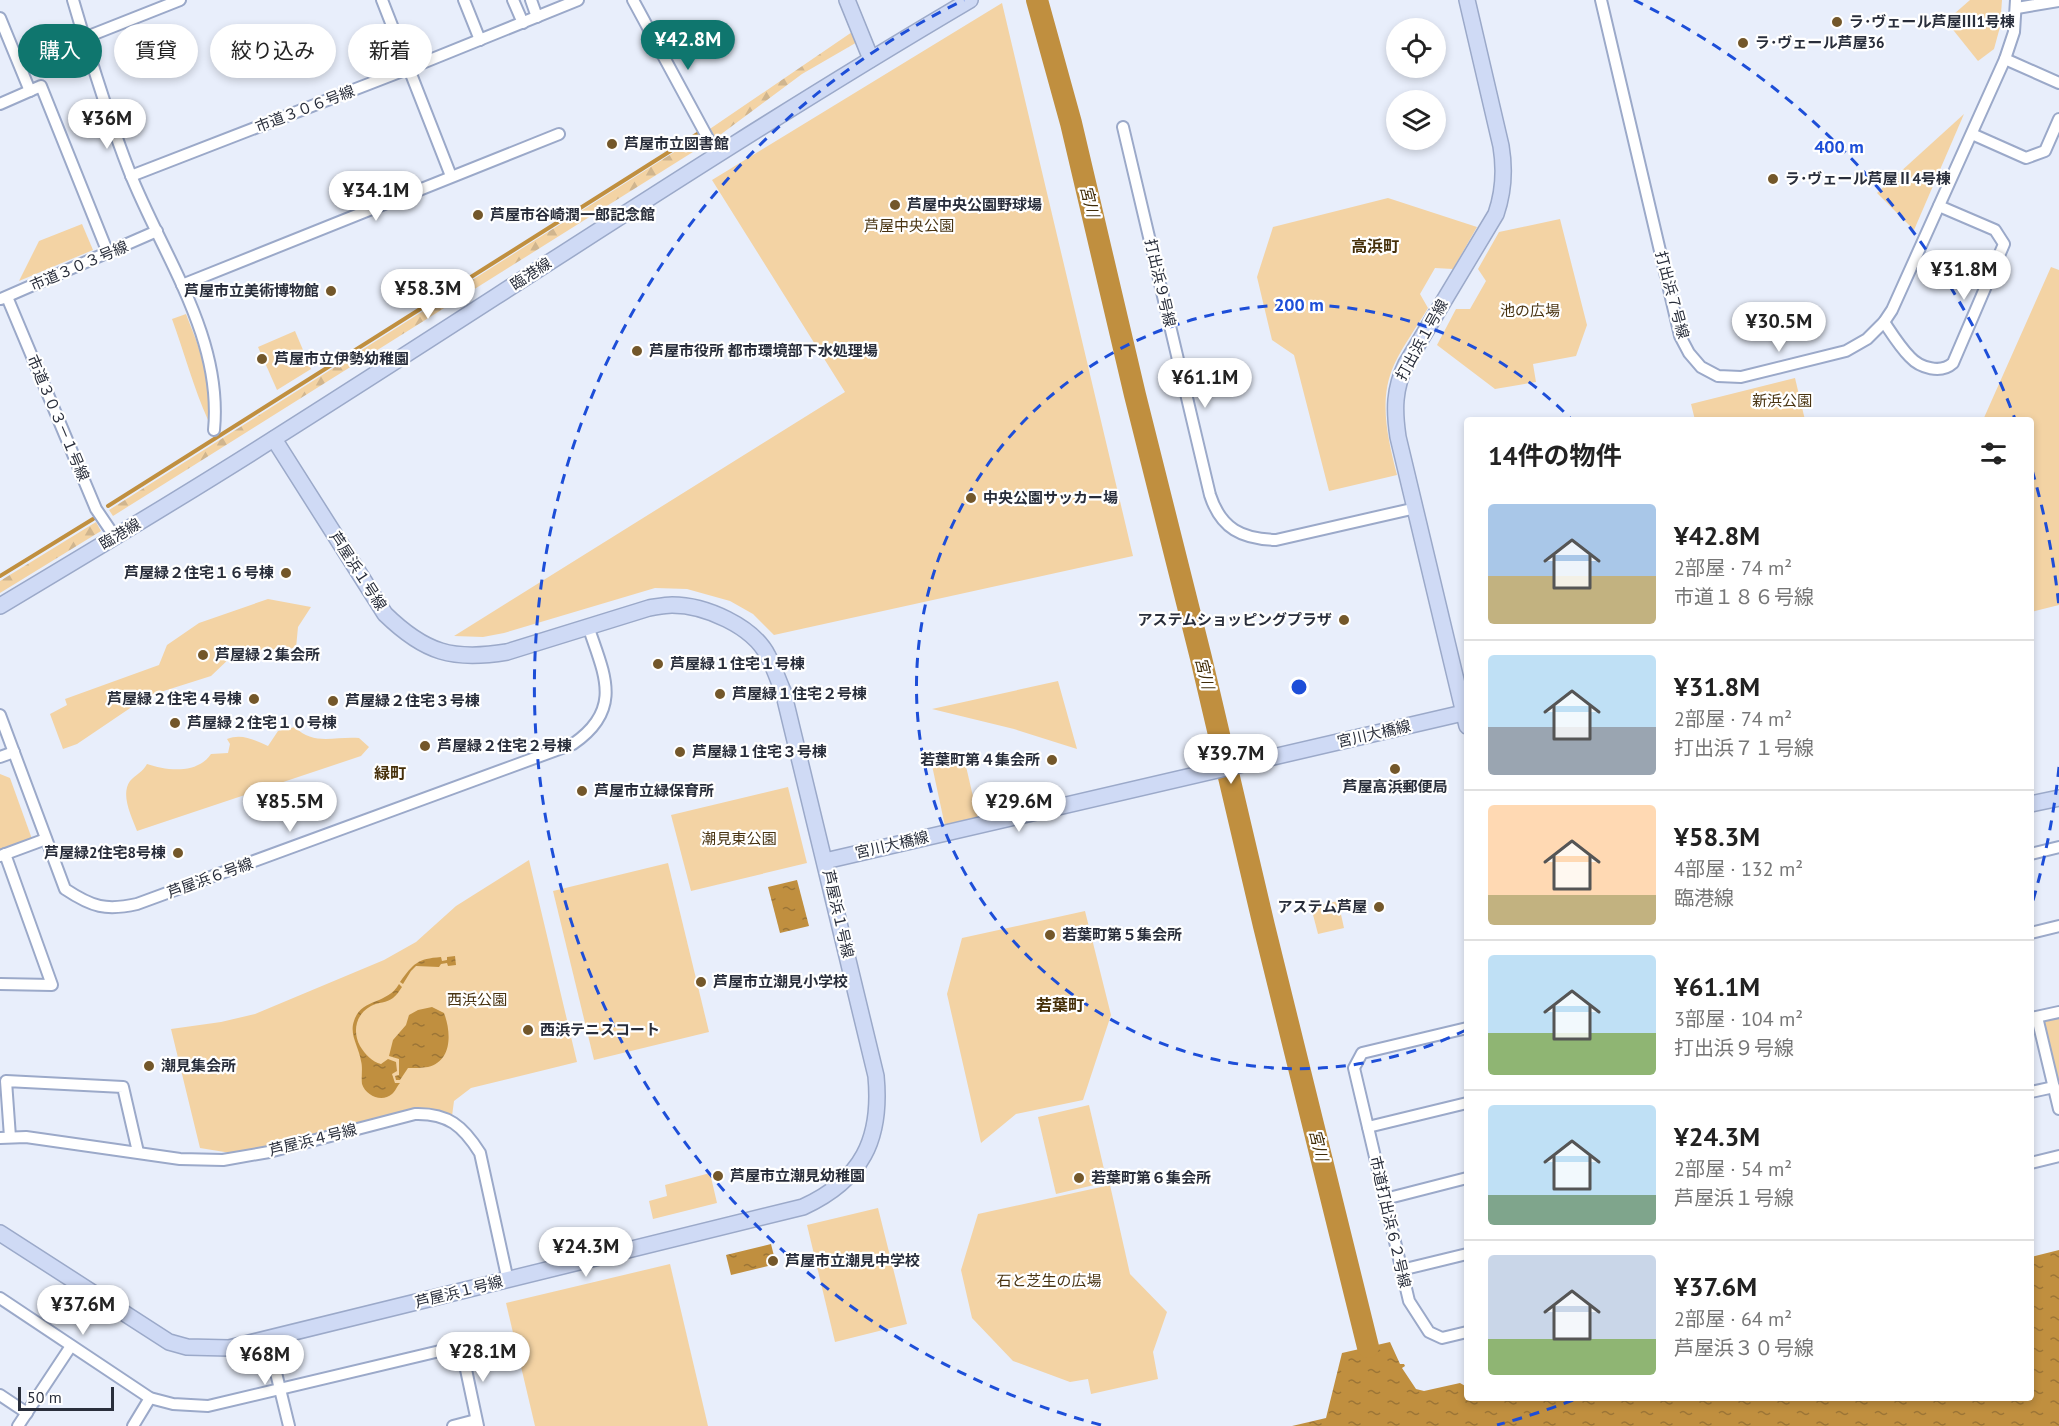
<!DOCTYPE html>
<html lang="ja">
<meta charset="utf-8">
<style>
body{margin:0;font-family:"PT Sans","Noto Sans JP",sans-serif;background:#f2f2f2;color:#222;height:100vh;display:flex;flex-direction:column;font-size:22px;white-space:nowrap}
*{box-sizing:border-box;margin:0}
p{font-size:20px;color:#767676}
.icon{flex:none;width:33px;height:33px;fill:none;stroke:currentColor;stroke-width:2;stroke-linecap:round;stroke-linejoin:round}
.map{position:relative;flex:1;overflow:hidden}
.details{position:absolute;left:1464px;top:417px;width:570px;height:984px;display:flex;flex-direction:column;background:#fff;border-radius:6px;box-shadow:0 3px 9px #0003}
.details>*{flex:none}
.top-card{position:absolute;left:18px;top:24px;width:570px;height:54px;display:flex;gap:12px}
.controls{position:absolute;left:1386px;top:18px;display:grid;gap:12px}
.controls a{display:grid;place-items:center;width:60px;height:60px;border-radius:50%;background:#fff;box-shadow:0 3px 9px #0003;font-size:30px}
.scale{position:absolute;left:18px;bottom:15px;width:96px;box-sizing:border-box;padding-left:6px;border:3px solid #292e3b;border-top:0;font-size:16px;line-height:21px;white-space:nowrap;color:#292e3b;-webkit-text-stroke:4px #fff;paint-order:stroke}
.price{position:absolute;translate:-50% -51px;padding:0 14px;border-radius:21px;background:#fff;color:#222;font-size:20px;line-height:39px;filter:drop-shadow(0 2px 3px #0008)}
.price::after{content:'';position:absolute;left:50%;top:36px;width:18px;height:14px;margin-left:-9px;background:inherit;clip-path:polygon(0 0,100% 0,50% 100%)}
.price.active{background:#0f766e;color:#fff}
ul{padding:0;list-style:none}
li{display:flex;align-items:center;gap:18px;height:150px;padding:0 24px}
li+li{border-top:2px solid #e0e0e0}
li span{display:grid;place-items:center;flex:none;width:168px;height:120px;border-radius:6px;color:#555}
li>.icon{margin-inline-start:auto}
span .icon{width:72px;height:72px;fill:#fffc;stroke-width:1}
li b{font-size:26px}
h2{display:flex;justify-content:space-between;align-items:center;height:72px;padding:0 24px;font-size:26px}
.tag{padding:0 21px;border-radius:27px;background:#fff;box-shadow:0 3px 9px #0003;font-size:21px;line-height:54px}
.tag.active{background:#0f766e;color:#fff}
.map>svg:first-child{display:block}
</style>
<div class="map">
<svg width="2059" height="1426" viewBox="0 0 2059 1426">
<defs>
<pattern id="forest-firs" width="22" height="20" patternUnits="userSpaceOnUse" patternTransform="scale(1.5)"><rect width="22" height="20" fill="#f3d3a4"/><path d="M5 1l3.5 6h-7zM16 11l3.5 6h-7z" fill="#d0b58e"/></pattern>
<pattern id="water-ripples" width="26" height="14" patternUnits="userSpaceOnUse" patternTransform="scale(1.5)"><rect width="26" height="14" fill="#c08f3f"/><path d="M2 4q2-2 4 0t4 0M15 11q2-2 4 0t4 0" fill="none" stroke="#9c7536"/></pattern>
</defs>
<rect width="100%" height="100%" fill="#e8eefb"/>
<g fill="#f3d3a4">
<path d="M1970,0H2002L2000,27L1994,49L1978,61L1946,21Z"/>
<path d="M1002,3L1133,556L774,635L753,614L730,601L687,589L655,588L504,633L483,637L454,636L845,392L712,180Z"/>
<path d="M1964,114L1914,230L1877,193Z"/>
<path d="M1388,198L1477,227L1453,269L1435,268L1420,294L1428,308C1417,327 1403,345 1394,365C1378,400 1388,439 1397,475L1329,491L1294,355L1272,340L1257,277L1273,227Z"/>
<path d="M1560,219L1587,325L1576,356L1533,364L1536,382L1495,389L1437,345L1456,309H1470L1486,281L1478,269L1499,232Z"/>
<path d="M82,224L93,250L19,281L39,241Z"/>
<path d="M2051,267L2059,270V605L2031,612V420H1983Z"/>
<path d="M186,314C201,353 213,378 208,420C194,389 184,352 172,319Z"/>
<path d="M295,331L311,369L277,390L258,347Z"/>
<path d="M1795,378L1805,420H1695L1691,404Z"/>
<path d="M268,599L311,607L298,627L296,648L246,652L232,656L211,676L148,696L77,744L63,749L50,714L67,705L65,699L159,665L167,645L199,623Z"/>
<path d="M1058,681L1077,749L1014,729L932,709Z"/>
<path d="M295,727C313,746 335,736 359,738L369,747L361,756L137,831C132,817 120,795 130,781C136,774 142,773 147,764C167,771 198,774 211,754L228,753L230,744L227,739C242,733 254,740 268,746L278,731Z"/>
<path d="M945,752L956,755L965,762L978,818L945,826L930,756Z"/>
<path d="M0,774L10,778L32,839L0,851Z"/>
<path d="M788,787L807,863L691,891L671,815Z"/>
<path d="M529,860L577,1062L471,1088L454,1101L452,1116L436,1110L414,1109L237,1154L200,1148L171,1029L221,1022L255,1014L384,960L416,942L456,906Z"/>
<path d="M668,863L709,1032L594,1060L553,891Z"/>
<path d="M1338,901L1344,928L1318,934L1311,907Z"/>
<path d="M1085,911L1111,1015L1083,1100L1016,1114L981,1143L947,994L962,938Z"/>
<path d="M2059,1016V1086L2043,1020Z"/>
<path d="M1089,1105L1107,1182L1056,1194L1038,1117Z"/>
<path d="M710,1173L717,1203L653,1219L649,1201L667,1196L665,1185Z"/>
<path d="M1110,1185L1130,1274L1167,1312L1153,1352L1158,1379L1091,1394L1088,1379L1070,1382L1013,1361L972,1318L961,1270L978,1214Z"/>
<path d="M878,1208L907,1324L835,1342L807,1225Z"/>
<path d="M670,1264L708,1426H535L506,1303Z"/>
</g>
<g fill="url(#forest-firs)">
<path d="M855,30L859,41L802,74L720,135L113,516L109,510L698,137Z"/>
<path d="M96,522L101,531L0,593V581Z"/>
</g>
<g fill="url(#water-ripples)">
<path d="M797,880L809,926L780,933L768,887Z"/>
<path d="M455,956L456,965L448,966L447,963L441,964L439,967L416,966L411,971L403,984L400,982C414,963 417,959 441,957L442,961L447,960V957Z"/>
<path d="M399,984L402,987C399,991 397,995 393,998C387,1003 378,1002 371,1006C356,1014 352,1031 360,1046C365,1054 372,1062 381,1064L388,1059L396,1062L397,1071L392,1074L395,1083H400C397,1086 395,1092 392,1094C382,1103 366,1096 362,1084C361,1077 363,1068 361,1061C359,1047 349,1035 354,1021C361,998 387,1005 399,984Z"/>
<path d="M432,1007L444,1013C451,1031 453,1061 428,1067C422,1068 414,1068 408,1068L400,1080H396L395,1076L399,1075V1059L389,1056L393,1040L406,1025L409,1015L418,1010Z"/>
<path d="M771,1244L776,1264L731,1275L726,1255Z"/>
<path d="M2059,1250V1426H1292L1326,1418L1342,1353L1390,1342L1400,1364H1404L1405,1366L1402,1368L1416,1389L1424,1391L1460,1383L1467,1387V1398H2031V1257Z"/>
</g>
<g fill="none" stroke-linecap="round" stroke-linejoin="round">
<g stroke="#c08f3f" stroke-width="4">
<path d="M108,506L699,133"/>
<path d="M0,576L93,519"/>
</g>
<path stroke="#c08f3f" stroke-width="22" d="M1037,0L1071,123L1135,395L1201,658L1264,926L1368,1347"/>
<g stroke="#9ba9c9" stroke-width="14">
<g id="street">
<path d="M73,0C90,58 108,117 130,173C163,256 223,337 214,430"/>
<path d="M382,0L451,176"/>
<path d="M464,0L480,40"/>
<path d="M513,0L523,23"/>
<path d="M531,0L537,17"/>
<path d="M633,0L717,155"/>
<path d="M1601,0L1680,336L1689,353L1701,367L1718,376L1741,377L1846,351L1867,339L1884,322L1892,310L2005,59L2014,32L2016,0"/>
<path d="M2017,8L2059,1"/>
<path d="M0,18L30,91"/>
<path d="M84,38L180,0"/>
<path d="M2005,59L2059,83"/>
<path d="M0,104L41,86L108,253"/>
<path d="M1123,127L1210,495C1221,529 1242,539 1276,540L1416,508"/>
<path d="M1972,134L2026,158L2045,151L2059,119"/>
<path d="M131,176L410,68L578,0"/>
<path d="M182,285L559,134"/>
<path d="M7,297L96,509L115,537"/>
<path d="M1,299L157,231"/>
<path d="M1884,322C1892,334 1900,347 1910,357C1920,368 1941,374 1953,363L2004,244L1995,230L1939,206"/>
<path d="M0,715L65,889C92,907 106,911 137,904L573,744C624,709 604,674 588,626"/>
<path d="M0,757L14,752"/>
<path d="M2031,854L2059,847"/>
<path d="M0,856L46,839"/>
<path d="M2031,933L2059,926"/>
<path d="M0,984L52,985L5,854"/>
<path d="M2037,1017L2059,1109"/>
<path d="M2031,1018L2059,1012"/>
<path d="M1467,1028L1362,1053L1354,1068L1409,1301L1429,1332L1442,1338L1467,1332"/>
<path d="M2031,1092L2054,1087"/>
<path d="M1368,1127L1467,1103"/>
<path d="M10,1137L6,1081L123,1087L138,1152"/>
<path d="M0,1138L26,1137L180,1159L223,1160L269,1152L415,1114C448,1113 463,1126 480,1153L508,1281"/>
<path d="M2031,1163L2059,1156"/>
<path d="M1385,1199L1467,1178"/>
<path d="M1401,1270L1467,1254"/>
<path d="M0,1298L150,1398L173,1404L208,1406L461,1346L478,1426"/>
<path d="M268,1340L289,1426"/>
<path d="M0,1395L27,1413"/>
<path d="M18,1426L71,1346"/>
<path d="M133,1426L150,1398"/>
<path d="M453,1426L476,1420"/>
</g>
</g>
<g stroke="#9ba9c9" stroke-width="18">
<g id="secondary">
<path d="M847,0L871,59"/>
<path d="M1467,0L1501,146C1505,170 1504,191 1496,214L1406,364C1394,389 1394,410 1398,437L1467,726"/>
<path d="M0,606C92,551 184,496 275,438C506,292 734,139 970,0"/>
<path d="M2031,804L2059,798"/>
<path d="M825,861L1463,713"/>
<path d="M0,1233L169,1342L187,1347L229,1348L803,1207C862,1180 882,1139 876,1076L783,691C778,680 774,667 768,656C753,626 705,605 672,605C665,605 656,607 649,608L507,652C453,661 425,653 385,614L274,439"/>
</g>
</g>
<use href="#street" stroke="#fff" stroke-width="10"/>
<use href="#secondary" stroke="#cfdaf5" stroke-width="15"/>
</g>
<g fill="none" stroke="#1d4ed8" stroke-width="3" stroke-dasharray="10 8">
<path d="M1466 1030A382 382 0 1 1 1571 419"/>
<path d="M2059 767A764 764 0 0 1 2032 904M1573 1400A764 764 0 0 1 1497 1425M1101 1425A764 764 0 0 1 964 0M1634 0A764 764 0 0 1 2015 419M2032 470A764 764 0 0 1 2059 607"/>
</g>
<g fill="#73572a" stroke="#fff" stroke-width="2">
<circle cx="1837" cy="22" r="6"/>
<circle cx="1743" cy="43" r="6"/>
<circle cx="612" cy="144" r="6"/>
<circle cx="1773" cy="179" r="6"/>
<circle cx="895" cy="205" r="6"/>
<circle cx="478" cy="215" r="6"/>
<circle cx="331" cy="291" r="6"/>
<circle cx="637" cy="351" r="6"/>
<circle cx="262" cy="359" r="6"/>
<circle cx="971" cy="498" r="6"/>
<circle cx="286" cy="573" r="6"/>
<circle cx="1344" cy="620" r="6"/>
<circle cx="203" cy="655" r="6"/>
<circle cx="658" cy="664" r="6"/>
<circle cx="720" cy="694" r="6"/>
<circle cx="254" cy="699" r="6"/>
<circle cx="333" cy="701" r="6"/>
<circle cx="175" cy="723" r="6"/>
<circle cx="425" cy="746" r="6"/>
<circle cx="680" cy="752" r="6"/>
<circle cx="1052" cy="760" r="6"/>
<circle cx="1395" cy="769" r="6"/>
<circle cx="582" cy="791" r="6"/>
<circle cx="178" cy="853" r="6"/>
<circle cx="1379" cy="907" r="6"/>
<circle cx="1050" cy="935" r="6"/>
<circle cx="701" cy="982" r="6"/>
<circle cx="528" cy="1030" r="6"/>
<circle cx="149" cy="1066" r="6"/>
<circle cx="718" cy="1176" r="6"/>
<circle cx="1079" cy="1178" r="6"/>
<circle cx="773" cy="1261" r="6"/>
</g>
<g text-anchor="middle" stroke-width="4.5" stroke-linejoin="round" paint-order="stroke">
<g font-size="15" font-weight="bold" fill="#292e3b" stroke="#fff" text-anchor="start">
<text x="1849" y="27">ラ･ヴェール芦屋Ⅲ1号棟</text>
<text x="1755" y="48">ラ･ヴェール芦屋36</text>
<text x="624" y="149">芦屋市立図書館</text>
<text x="1785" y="184">ラ･ヴェール芦屋Ⅱ4号棟</text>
<text x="907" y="210">芦屋中央公園野球場</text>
<text x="490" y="220">芦屋市谷崎潤一郎記念館</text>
<text x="319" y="296" text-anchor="end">芦屋市立美術博物館</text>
<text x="649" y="356">芦屋市役所 都市環境部下水処理場</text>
<text x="274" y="364">芦屋市立伊勢幼稚園</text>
<text x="983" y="503">中央公園サッカー場</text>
<text x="274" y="578" text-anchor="end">芦屋緑２住宅１６号棟</text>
<text x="1332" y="625" text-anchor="end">アステムショッピングプラザ</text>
<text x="215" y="660">芦屋緑２集会所</text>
<text x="670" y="669">芦屋緑１住宅１号棟</text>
<text x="732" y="699">芦屋緑１住宅２号棟</text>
<text x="242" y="704" text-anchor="end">芦屋緑２住宅４号棟</text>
<text x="345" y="706">芦屋緑２住宅３号棟</text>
<text x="187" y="728">芦屋緑２住宅１０号棟</text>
<text x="437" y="751">芦屋緑２住宅２号棟</text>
<text x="692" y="757">芦屋緑１住宅３号棟</text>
<text x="1040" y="765" text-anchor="end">若葉町第４集会所</text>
<text x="1395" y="792" text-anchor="middle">芦屋高浜郵便局</text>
<text x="594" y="796">芦屋市立緑保育所</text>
<text x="166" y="858" text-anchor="end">芦屋緑2住宅8号棟</text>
<text x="1367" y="912" text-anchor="end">アステム芦屋</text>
<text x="1062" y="940">若葉町第５集会所</text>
<text x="713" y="987">芦屋市立潮見小学校</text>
<text x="540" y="1035">西浜テニスコート</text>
<text x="161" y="1071">潮見集会所</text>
<text x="730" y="1181">芦屋市立潮見幼稚園</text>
<text x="1091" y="1183">若葉町第６集会所</text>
<text x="785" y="1266">芦屋市立潮見中学校</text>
</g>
<g font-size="15" fill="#292e3b" stroke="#fff">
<text transform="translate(305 109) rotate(-21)" y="5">市道３０６号線</text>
<text transform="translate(79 266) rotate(-23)" y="5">市道３０３号線</text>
<text transform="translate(531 274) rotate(-33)" y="5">臨港線</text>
<text transform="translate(1160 283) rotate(77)" y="5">打出浜９号線</text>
<text transform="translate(1672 295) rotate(75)" y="5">打出浜７号線</text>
<text transform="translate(1422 340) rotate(-61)" y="5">打出浜１号線</text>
<text transform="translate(58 418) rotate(67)" y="5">市道３０３－１号線</text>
<text transform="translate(120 534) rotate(-31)" y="5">臨港線</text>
<text transform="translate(358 571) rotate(57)" y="5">芦屋浜１号線</text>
<text transform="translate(1374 734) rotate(-13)" y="5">宮川大橋線</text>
<text transform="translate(892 845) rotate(-13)" y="5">宮川大橋線</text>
<text transform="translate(210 878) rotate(-20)" y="5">芦屋浜６号線</text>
<text transform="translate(838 914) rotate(77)" y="5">芦屋浜１号線</text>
<text transform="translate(313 1140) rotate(-14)" y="5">芦屋浜４号線</text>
<text transform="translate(1390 1222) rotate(77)" y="5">市道打出浜６２号線</text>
<text transform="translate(459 1292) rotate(-14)" y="5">芦屋浜１号線</text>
</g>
<g font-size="15" fill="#483311" stroke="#fff">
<text x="909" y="231">芦屋中央公園</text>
<text x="1530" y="316">池の広場</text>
<text x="1782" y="406">新浜公園</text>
<text x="739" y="844">潮見東公園</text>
<text x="477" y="1005">西浜公園</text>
<text x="1049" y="1286">石と芝生の広場</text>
</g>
<g font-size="16" font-style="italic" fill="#402c08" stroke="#fff">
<text transform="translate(1090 201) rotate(76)" y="6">宮川</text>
<text transform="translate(1205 673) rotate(76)" y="6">宮川</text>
<text transform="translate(1319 1145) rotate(76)" y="6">宮川</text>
</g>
<g font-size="16" font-weight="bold" fill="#452f09" stroke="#fff">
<text x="1375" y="252">高浜町</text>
<text x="390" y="779">緑町</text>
<text x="1060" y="1011">若葉町</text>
</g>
</g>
<circle cx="1299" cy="687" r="9" fill="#1d4ed8" stroke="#fff" stroke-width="3"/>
<g font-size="18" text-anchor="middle" font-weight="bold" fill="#1d4ed8" stroke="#fff" stroke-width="4.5" stroke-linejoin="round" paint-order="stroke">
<text x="1839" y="153">400 m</text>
<text x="1299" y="311">200 m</text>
</g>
</svg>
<div class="controls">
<a><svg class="icon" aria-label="locate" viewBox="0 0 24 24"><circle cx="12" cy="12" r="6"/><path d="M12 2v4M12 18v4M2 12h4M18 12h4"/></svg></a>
<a><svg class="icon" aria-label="layers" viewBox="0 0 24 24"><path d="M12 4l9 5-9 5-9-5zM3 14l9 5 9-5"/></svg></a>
</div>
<div class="scale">50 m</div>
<b class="price active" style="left:688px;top:71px">¥42.8M</b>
<b class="price" style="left:107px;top:150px">¥36M</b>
<b class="price" style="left:376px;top:222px">¥34.1M</b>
<b class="price" style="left:1964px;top:301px">¥31.8M</b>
<b class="price" style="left:428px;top:320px">¥58.3M</b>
<b class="price" style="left:1779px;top:353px">¥30.5M</b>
<b class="price" style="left:1205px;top:409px">¥61.1M</b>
<b class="price" style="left:1231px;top:785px">¥39.7M</b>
<b class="price" style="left:290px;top:833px">¥85.5M</b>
<b class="price" style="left:1019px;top:833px">¥29.6M</b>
<b class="price" style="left:586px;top:1278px">¥24.3M</b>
<b class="price" style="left:83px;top:1336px">¥37.6M</b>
<b class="price" style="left:483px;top:1383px">¥28.1M</b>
<b class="price" style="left:265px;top:1386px">¥68M</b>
<div class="top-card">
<a class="tag active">購入</a>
<a class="tag">賃貸</a>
<a class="tag">絞り込み</a>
<a class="tag">新着</a>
</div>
<section class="details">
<h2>14件の物件<svg class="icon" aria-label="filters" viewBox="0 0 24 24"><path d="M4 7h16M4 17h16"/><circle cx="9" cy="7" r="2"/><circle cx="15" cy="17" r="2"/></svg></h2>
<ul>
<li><span style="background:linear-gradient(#a9c7e8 60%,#c2b280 0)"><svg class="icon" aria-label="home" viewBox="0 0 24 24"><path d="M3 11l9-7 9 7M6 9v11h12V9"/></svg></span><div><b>¥42.8M</b><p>2部屋 · 74 m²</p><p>市道１８６号線</p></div></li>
<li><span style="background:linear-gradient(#bfe0f5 60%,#9aa5b1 0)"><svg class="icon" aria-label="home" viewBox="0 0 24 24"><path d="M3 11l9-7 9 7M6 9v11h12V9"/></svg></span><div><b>¥31.8M</b><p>2部屋 · 74 m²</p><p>打出浜７１号線</p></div></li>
<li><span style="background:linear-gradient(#ffd9b3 75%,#c2b280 0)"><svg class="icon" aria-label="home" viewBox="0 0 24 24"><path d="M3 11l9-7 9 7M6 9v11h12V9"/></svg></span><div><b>¥58.3M</b><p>4部屋 · 132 m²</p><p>臨港線</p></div></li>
<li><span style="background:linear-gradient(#bfe0f5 65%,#8fb573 0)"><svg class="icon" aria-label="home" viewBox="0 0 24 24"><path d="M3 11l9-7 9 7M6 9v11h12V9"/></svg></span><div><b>¥61.1M</b><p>3部屋 · 104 m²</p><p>打出浜９号線</p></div></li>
<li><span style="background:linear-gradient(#bfe0f5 75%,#7fa58c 0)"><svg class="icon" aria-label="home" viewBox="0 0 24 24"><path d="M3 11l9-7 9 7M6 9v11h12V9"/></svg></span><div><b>¥24.3M</b><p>2部屋 · 54 m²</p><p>芦屋浜１号線</p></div></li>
<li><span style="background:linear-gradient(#c9d6e8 70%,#8fb573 0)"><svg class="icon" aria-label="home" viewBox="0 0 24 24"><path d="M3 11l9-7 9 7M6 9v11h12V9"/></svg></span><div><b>¥37.6M</b><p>2部屋 · 64 m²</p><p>芦屋浜３０号線</p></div></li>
</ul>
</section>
</div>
